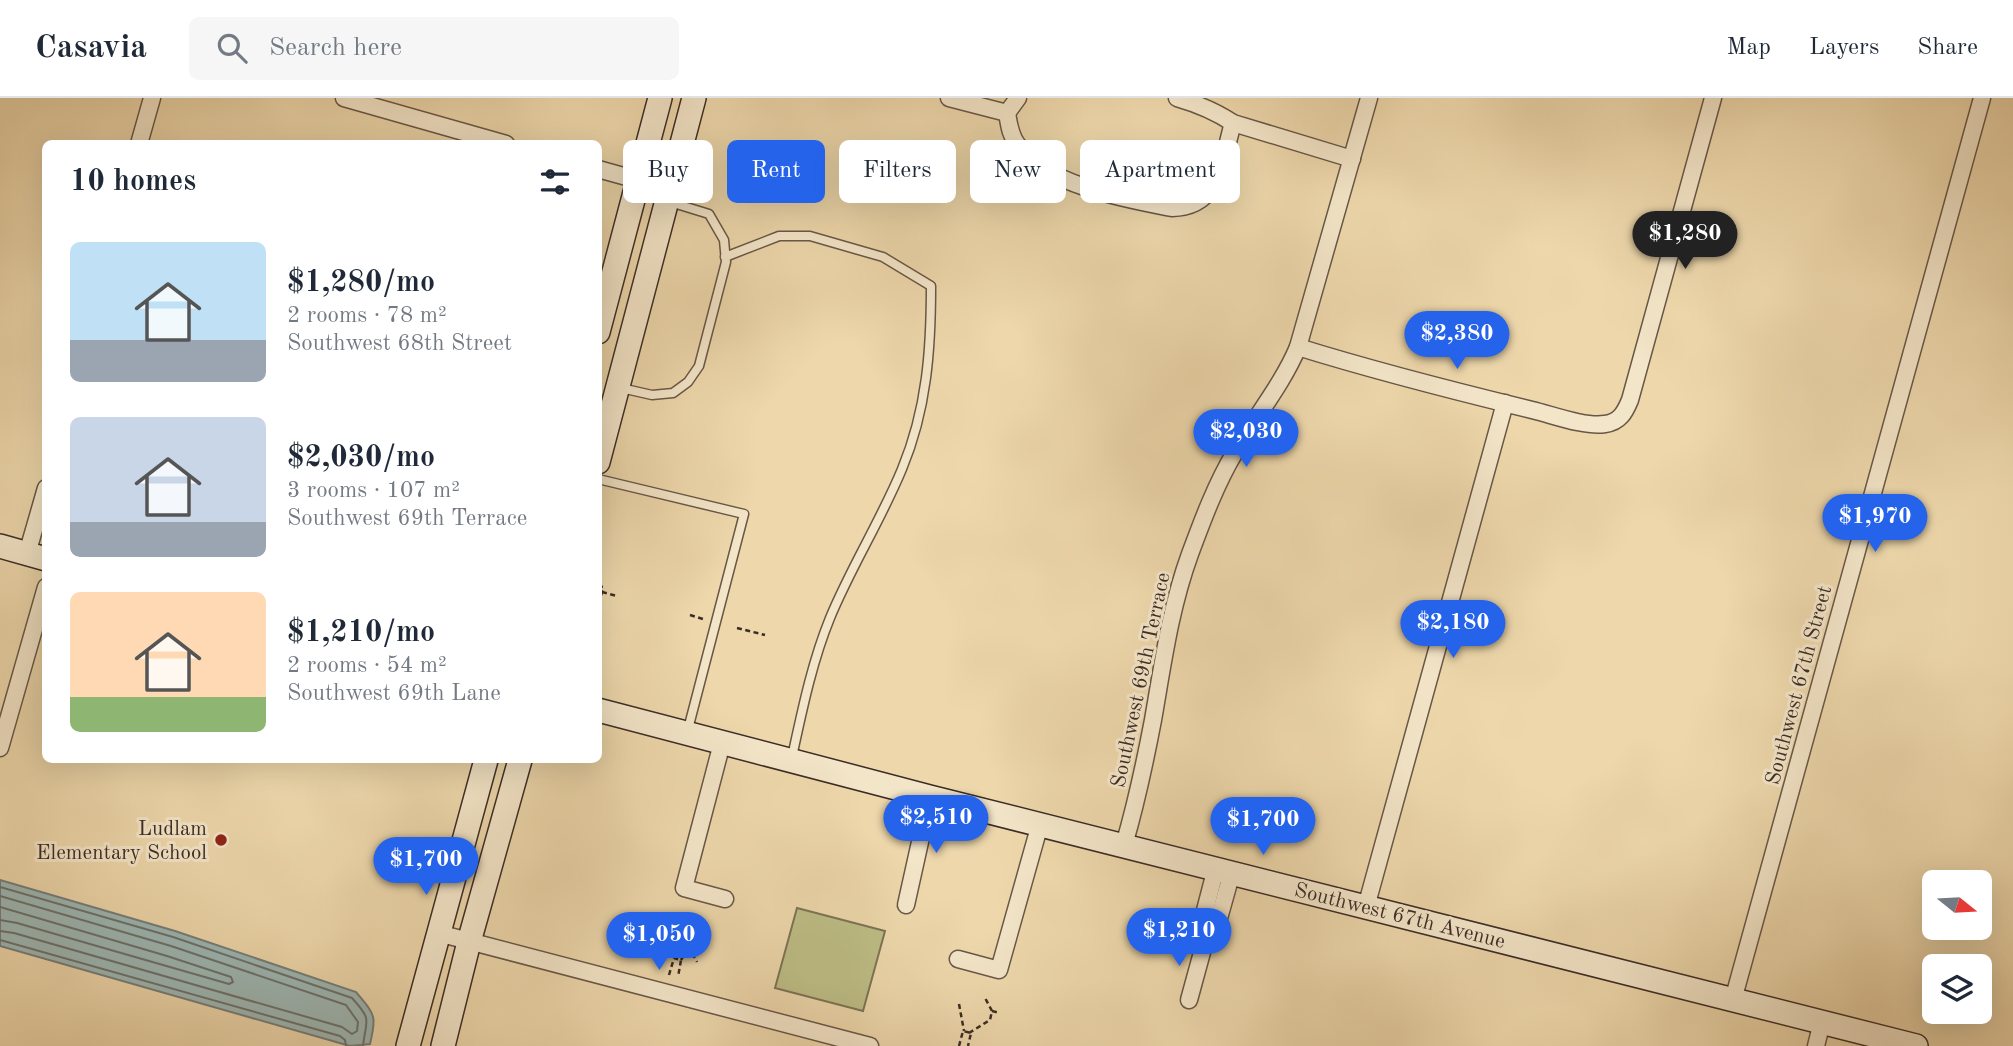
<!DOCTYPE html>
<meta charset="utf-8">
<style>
body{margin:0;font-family:"Old Standard TT",serif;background:#f6f6f7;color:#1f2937;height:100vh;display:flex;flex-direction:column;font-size:26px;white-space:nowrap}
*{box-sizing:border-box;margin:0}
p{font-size:23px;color:#747a83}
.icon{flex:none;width:38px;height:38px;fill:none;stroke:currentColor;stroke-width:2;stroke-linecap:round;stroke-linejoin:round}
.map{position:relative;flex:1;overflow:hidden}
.panel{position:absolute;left:42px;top:42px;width:560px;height:623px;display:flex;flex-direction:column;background:#fff;border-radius:10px;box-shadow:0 7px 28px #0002}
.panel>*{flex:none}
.hud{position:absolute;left:623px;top:42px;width:665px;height:63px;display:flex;gap:14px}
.needle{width:46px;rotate:108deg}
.controls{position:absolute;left:1922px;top:772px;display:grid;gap:14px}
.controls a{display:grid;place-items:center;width:70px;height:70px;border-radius:10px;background:#fff;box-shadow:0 7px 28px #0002;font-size:35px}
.price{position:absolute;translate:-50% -60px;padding:0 16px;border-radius:24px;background:#2563eb;color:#fff;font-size:23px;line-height:46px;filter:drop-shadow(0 2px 4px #0008)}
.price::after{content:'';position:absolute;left:50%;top:42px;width:21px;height:16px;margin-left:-10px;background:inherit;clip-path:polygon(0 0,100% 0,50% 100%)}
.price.active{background:#222;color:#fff}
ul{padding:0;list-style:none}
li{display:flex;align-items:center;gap:21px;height:175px;padding:0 28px}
li span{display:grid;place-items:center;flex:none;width:196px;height:140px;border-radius:10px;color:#555}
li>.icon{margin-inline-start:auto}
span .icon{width:84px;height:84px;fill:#fffc;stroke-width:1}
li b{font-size:30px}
h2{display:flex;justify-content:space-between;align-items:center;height:84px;padding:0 28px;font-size:30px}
.pill{padding:0 24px;border-radius:10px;background:#fff;box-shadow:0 7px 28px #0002;font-size:24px;line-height:63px}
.pill.active{background:#2563eb;color:#fff}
header{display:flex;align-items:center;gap:42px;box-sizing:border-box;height:98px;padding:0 35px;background:#fff;border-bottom:2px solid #e0e1e3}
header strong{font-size:33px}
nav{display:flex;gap:38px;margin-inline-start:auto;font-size:24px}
.search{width:490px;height:63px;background:#f6f6f7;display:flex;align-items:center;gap:18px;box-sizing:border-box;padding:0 24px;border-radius:10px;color:#747a83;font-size:26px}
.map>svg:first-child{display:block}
</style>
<header>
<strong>Casavia</strong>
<div class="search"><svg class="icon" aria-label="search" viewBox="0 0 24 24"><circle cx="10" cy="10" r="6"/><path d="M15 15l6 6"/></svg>Search here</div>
<nav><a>Map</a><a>Layers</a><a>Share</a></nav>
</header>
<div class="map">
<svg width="2013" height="948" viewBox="0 0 2013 948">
<rect width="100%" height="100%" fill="#edd7ab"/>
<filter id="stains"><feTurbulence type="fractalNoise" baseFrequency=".00286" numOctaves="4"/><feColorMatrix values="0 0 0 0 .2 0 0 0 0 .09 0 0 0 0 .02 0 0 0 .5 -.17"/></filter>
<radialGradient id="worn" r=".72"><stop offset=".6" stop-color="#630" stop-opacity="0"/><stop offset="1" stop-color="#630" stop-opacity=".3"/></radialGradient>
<path fill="#bdbd86" stroke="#7c7456" stroke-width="2" d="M797,810L885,833L863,913L775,890Z"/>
<path fill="#9db7b4" stroke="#767f7b" stroke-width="2" d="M0,782L175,833L356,894C375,917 377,917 370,946L350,948L0,848Z"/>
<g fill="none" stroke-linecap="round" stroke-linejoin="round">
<g stroke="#6c726d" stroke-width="2">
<path d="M0,789L173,839L352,900C373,923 366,921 363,948"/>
<path d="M0,798L171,848L346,907L358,924L357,933L352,936L342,929L14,835L0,833"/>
<path d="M0,809L167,858L231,879L233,884L229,886L17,825L0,822"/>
<path d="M0,842L340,938L345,942L346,948"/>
</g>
<g stroke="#685747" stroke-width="11">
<g id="lane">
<path d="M725,159L779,138H810L883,159L931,188C931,251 927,311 902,371C881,422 851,469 830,520C812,564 802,613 792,659"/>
<path d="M621,290L652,297L673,295L688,284L699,268L726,164L724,142L709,116L670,104"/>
<path d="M598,381L744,416L687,635"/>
</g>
</g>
<g stroke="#685747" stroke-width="19">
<g id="street">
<path d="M344,0L506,46"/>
<path d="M949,0L1007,15C1009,26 1010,37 1017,46C1045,87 1125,101 1172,110C1221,109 1222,62 1233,25"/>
<path d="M1177,0C1198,6 1215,13 1233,25L1352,61"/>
<path d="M1007,15L1018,0"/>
<path d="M139,46L152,0"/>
<path d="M598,71L670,91"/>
<path d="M1298,249C1375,273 1454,293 1532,312C1553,317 1584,329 1605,326C1620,324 1625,314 1630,302L1713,0"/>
<path d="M27,456L46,390"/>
<path d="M722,645L684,790L725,801"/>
<path d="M0,650L46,489"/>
<path d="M1124,747C1136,706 1145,664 1153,622C1163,565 1170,511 1190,456C1203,421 1216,386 1235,354C1255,319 1282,287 1298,249L1369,0"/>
<path d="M906,807L930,699"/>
<path d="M1366,809L1505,305"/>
<path d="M438,835L870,948"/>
<path d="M1204,847L1216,831L1232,774"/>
<path d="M958,861L999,872L1040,726"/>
<path d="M1189,902L1204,847L1202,833L1203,820L1216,770"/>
<path d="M1733,902L1982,0"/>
<path d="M1816,948L1822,924"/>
</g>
</g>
<g stroke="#3b2c26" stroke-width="26">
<g id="secondary">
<path d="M598,234L660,0"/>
<path d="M598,364L694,0"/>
<path d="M0,448L46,461"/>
<path d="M598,612L930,699L1916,948"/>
<path d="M408,948L486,662"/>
<path d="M443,948L469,844L520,662"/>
</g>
</g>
<g stroke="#3b2c26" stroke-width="2.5" stroke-dasharray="5 3.5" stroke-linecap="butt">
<path d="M598,488L603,489L601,498H598"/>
<path d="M602,494L617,498"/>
<path d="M690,517L703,521"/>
<path d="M737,530L765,537"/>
<path d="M695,837L705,840"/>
<path d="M692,847L693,857L697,864"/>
<path d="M681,862C690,847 698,838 694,820"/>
<path d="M669,877L674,860L681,862L678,879"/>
<path d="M959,906L964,933"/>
<path d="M992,913L1000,915"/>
<path d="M969,935L990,922L992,913L984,898"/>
<path d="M959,948L963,933L971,935L968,948"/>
</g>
<use href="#lane" stroke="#f3e5c8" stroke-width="8"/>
<use href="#street" stroke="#f3e5c8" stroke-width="16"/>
<use href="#secondary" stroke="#f3e5c8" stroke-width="23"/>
</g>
<circle fill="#8f2418" stroke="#f3e5c8" stroke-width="2.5" cx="221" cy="742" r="7"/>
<g text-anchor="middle" stroke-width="6" stroke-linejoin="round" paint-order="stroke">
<g font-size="21" fill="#3b2c26" stroke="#f3e5c8">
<text transform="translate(1140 582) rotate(-78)" y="7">Southwest 69th Terrace</text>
<text transform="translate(1798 587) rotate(-75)" y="7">Southwest 67th Street</text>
<text transform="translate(1400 817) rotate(14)" y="7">Southwest 67th Avenue</text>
</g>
<g font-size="21" fill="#3b2c26" stroke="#f3e5c8" text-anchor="end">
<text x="207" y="737">Ludlam<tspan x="207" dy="24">Elementary School</tspan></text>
</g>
</g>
<rect width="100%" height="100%" filter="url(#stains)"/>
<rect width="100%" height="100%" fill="url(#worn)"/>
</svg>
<div class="controls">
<a><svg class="needle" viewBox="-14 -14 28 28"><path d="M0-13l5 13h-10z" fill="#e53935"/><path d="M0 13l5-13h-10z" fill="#747a83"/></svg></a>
<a><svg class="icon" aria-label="layers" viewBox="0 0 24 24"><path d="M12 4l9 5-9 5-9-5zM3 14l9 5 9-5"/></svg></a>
</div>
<b class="price active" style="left:1685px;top:173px">$1,280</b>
<b class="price" style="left:1457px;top:273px">$2,380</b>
<b class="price" style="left:1246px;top:371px">$2,030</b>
<b class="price" style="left:1875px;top:456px">$1,970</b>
<b class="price" style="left:1453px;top:562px">$2,180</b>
<b class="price" style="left:936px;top:757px">$2,510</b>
<b class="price" style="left:1263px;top:759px">$1,700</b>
<b class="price" style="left:426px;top:799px">$1,700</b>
<b class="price" style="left:1179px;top:870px">$1,210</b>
<b class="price" style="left:659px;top:874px">$1,050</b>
<div class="hud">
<a class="pill">Buy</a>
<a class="pill active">Rent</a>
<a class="pill">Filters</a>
<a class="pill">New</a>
<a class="pill">Apartment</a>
</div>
<section class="panel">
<h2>10 homes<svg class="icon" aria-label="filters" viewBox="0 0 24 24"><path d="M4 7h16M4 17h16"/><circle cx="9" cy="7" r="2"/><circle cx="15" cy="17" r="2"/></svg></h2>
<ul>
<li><span style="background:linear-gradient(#bfe0f5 70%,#9aa5b1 0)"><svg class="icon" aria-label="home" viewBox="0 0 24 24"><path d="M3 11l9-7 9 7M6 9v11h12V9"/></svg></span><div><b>$1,280/mo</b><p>2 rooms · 78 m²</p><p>Southwest 68th Street</p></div></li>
<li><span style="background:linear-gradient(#c9d6e8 75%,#9aa5b1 0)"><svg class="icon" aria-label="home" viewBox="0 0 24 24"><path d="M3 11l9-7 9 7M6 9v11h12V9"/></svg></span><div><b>$2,030/mo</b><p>3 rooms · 107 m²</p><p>Southwest 69th Terrace</p></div></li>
<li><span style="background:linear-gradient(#ffd9b3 75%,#8fb573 0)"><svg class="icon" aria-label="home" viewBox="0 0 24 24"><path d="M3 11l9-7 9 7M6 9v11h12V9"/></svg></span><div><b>$1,210/mo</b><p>2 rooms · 54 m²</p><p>Southwest 69th Lane</p></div></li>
</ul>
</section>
</div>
